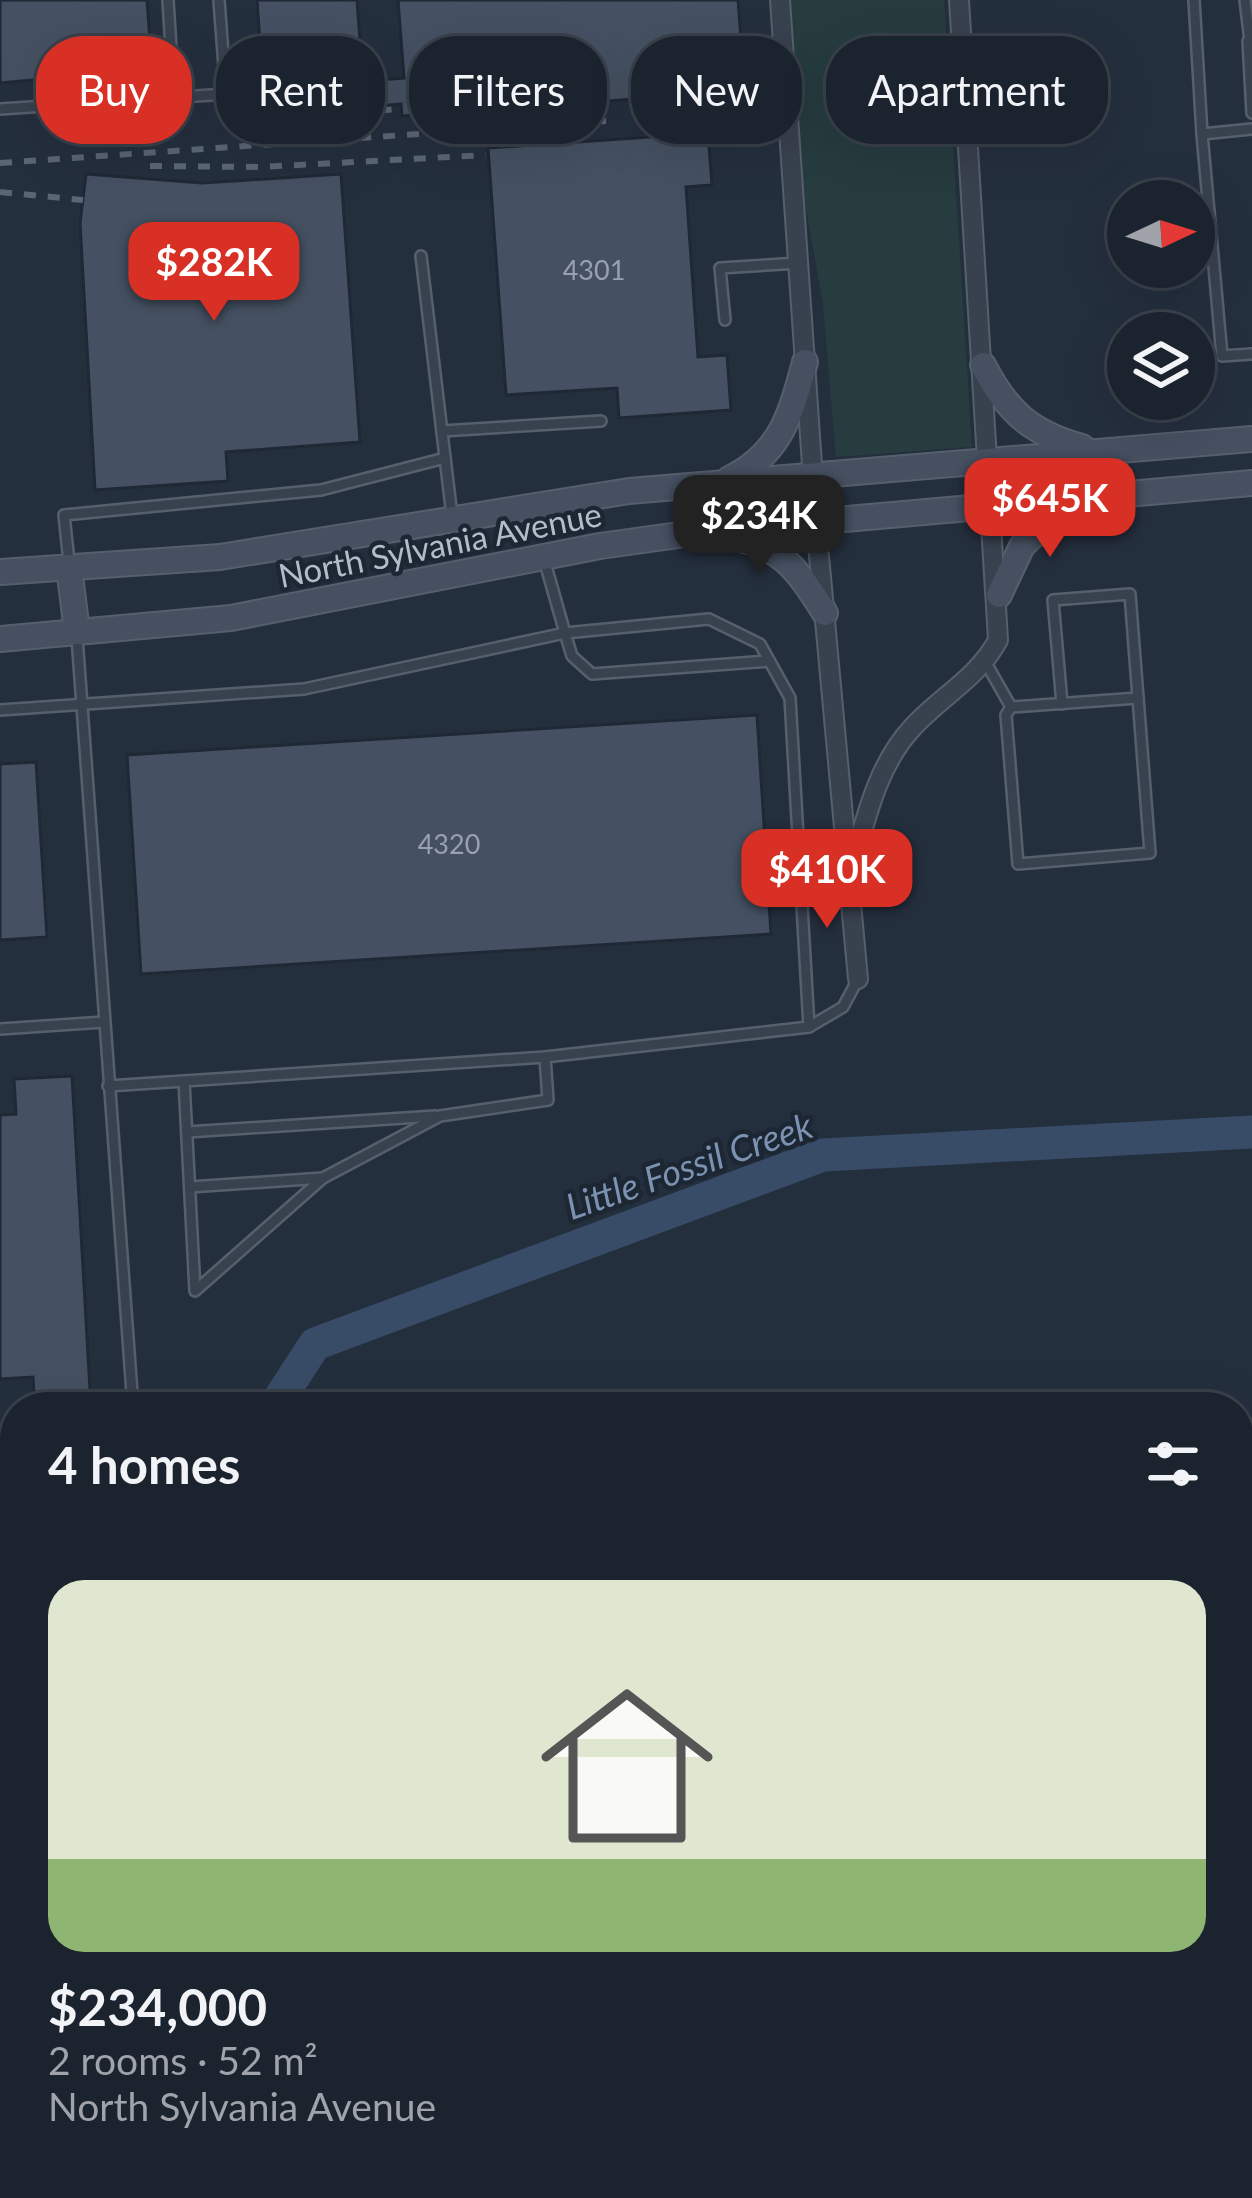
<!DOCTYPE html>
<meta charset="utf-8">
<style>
body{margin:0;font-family:Lato,sans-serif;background:#242b36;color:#f1f3f6;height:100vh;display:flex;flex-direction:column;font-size:45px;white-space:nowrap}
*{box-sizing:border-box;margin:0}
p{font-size:39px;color:#a0a4aa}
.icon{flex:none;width:66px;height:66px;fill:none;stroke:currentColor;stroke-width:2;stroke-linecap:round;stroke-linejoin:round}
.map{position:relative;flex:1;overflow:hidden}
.details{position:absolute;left:0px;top:1392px;width:1254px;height:807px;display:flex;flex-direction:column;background:#1b232e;border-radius:48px 48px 0 0;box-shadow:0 12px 48px #0002,0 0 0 3px #39404a}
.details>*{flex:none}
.guide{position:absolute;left:36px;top:36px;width:1182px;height:108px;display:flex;gap:24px}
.needle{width:78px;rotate:86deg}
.controls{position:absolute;left:1107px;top:180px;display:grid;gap:24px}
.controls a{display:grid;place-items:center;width:108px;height:108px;border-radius:50%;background:#1b232e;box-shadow:0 12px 48px #0002,0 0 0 3px #39404a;font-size:60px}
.price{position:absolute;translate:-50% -102px;padding:0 27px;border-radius:24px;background:#d93025;color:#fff;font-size:39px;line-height:78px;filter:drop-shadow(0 3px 6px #0008)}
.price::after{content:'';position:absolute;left:50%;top:72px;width:36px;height:27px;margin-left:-18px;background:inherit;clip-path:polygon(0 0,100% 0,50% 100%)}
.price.current{background:#222;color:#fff}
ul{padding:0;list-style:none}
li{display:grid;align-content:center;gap:24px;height:636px;padding:0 48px}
li span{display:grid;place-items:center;height:372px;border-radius:36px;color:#555}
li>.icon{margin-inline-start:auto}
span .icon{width:216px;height:216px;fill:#fffc;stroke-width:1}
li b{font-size:51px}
h2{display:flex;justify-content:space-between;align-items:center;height:144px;padding:0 48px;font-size:51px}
.chip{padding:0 42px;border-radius:48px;background:#1b232e;box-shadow:0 12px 48px #0002,0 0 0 3px #39404a;font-size:42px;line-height:108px}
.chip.current{background:#d93025;color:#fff}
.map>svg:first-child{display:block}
</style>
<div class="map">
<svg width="1252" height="2198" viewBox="0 0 1252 2198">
<rect width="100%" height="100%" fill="#242f3e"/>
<path fill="#263c3f" d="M789,0H944L972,447L836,457L823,304L801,181Z"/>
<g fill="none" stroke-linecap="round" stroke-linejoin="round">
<g stroke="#394c67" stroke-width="33">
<path d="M274,1407L315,1344L823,1155L1252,1132"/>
<path d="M0,1783L15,1769"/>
</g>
</g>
<g fill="#455162" stroke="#1f2835" stroke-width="3">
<path d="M0,0H147L152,69L0,83Z"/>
<path d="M257,0H357L363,81L404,78L398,0H738L745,91L402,116L401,104L265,114Z"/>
<path d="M708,133L712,185L686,187L698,357L727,355L731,410L619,418L617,388L506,395L488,148Z"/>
<path d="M86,174L202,183L341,174L360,442L226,452L228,481L95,490L80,223Z"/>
<path d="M757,715L771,934L141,974L127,755Z"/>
<path d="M36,762L47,937L0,940V764Z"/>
<path d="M72,1076L91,1407H35L33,1377L0,1379V1115L16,1114L14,1079Z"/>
</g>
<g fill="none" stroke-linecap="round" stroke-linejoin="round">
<g stroke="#565f6c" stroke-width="14">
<g id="lane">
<path d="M168,0L174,97"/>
<path d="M1194,0L1202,134L1252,129"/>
<path d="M1245,0L1250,41"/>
<path d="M1248,41L1252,113"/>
<path d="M0,109L226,94L219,0"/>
<path d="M1202,134L1222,356L1252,354"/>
<path d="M421,256L452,516"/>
<path d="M725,320L720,268L799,263"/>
<path d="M442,431L601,421"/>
<path d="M69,562L64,515L321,490L445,458"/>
<path d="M77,637L133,1407"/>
<path d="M986,663L1011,707L1138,698"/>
<path d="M1011,707L1006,715L1018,864L1150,853L1130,594L1053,600L1062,704"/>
<path d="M0,710L304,689L565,633L544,559"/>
<path d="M809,1027L843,1007L858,979"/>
<path d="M0,1029L104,1022"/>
<path d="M184,1081L195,1291L323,1178L440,1116L548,1100L545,1057"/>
<path d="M108,1086L545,1057L809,1027L790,698L760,644L709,619L565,633L572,656L592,674L769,661"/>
<path d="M187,1132L435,1116"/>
<path d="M190,1187L323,1178"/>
<path d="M0,1464L15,1463"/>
<path d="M1239,1538H1252"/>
</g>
</g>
<g stroke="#565f6c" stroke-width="22">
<g id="street">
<path d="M780,0L816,523L858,979"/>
<path d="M852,867C866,818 877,766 912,728C941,696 977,679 998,640L959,0"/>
</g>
</g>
<g stroke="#565f6c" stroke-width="28">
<g id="secondary">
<path d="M983,365C1007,412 1031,433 1082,447"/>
<path d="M729,479C781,454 791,414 805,362"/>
<path d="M726,536C782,545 796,568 825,613"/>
<path d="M69,567L77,632"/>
<path d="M0,572L220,557L629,491L1252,439"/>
<path d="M999,595L1022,546L1070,500"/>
<path d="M0,639L231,618L600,546L700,532L1252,483"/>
</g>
</g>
<use href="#lane" stroke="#38414e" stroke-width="9"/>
<use href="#street" stroke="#38414e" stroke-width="18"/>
<use href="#secondary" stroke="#465061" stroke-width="24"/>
<g stroke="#5a6575" stroke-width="6" stroke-dasharray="12 12" stroke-linecap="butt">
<path d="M239,135L276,120L397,109"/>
<path d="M0,163L606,121"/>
<path d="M150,166L260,167L486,155"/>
<path d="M0,192L83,200"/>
</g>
</g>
<g text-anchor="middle" stroke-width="9" stroke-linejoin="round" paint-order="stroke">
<g font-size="27" fill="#98a1af">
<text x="594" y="280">4301</text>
<text x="449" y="854">4320</text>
</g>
<g font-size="33" fill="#b4bcc9" stroke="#1d2633">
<text transform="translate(440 545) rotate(-11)" y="12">North Sylvania Avenue</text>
</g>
<g font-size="36" font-style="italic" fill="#7c92b1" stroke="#1d2633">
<text transform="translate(689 1166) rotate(-19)" y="13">Little Fossil Creek</text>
</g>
</g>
</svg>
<div class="controls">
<a><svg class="needle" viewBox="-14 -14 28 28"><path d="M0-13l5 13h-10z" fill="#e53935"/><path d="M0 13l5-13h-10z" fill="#a0a4aa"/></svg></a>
<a><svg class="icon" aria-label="layers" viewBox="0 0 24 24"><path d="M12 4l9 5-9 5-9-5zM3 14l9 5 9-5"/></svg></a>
</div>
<b class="price" style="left:214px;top:324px">$282K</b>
<b class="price" style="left:1050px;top:560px">$645K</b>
<b class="price current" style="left:759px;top:577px">$234K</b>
<b class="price" style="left:827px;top:931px">$410K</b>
<div class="guide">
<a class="chip current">Buy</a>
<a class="chip">Rent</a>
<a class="chip">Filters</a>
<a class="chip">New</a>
<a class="chip">Apartment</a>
</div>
<section class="details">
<h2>4 homes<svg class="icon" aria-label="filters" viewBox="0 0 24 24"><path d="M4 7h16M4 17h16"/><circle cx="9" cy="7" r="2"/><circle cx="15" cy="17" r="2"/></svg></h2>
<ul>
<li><span style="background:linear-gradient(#dfe7d0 75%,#8fb573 0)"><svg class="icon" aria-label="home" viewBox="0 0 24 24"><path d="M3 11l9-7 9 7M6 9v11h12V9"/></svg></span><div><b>$234,000</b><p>2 rooms · 52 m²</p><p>North Sylvania Avenue</p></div></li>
</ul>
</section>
</div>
